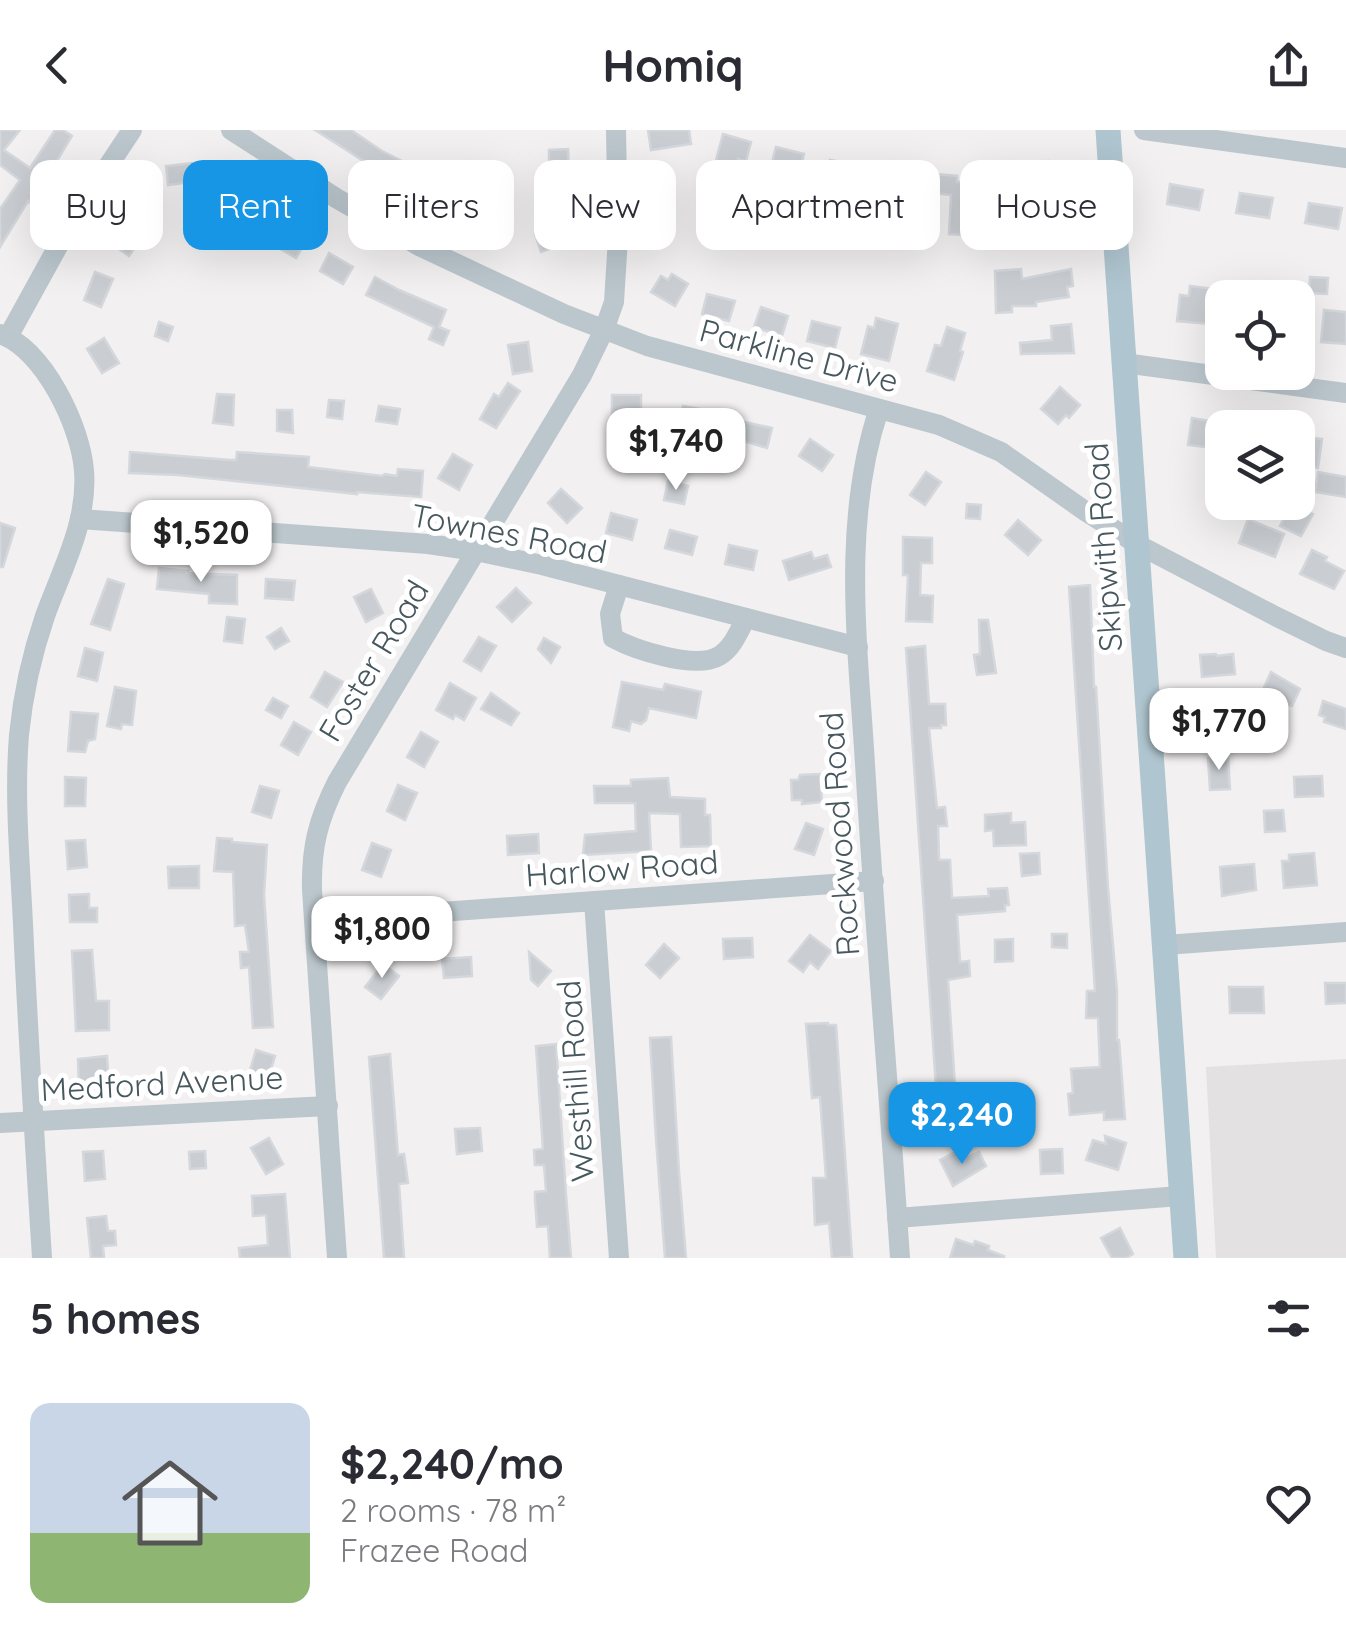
<!DOCTYPE html>
<meta charset="utf-8">
<style>
body{margin:0;font-family:Quicksand,sans-serif;background:#f7f7f7;color:#2b2b33;height:100vh;display:flex;flex-direction:column;font-size:38px;white-space:nowrap}
*{box-sizing:border-box;margin:0}
p{font-size:32px;color:#7c7c81}
.icon{flex:none;width:55px;height:55px;fill:none;stroke:currentColor;stroke-width:2;stroke-linecap:round;stroke-linejoin:round}
.map{position:relative;height:1128px;overflow:hidden}
.sheet{display:flex;flex-direction:column;background:#fff;flex:1}
.sheet>*{flex:none}
.top-card{position:absolute;left:30px;top:30px;width:1288px;height:90px;display:flex;gap:20px}
.controls{position:absolute;left:1205px;top:150px;display:grid;gap:20px}
.controls a{display:grid;place-items:center;width:110px;height:110px;border-radius:20px;background:#fff;box-shadow:0 10px 40px #0002;font-size:50px}
.price{position:absolute;translate:-50% -85px;padding:0 22px;border-radius:20px;background:#fff;color:#222;font-size:32px;line-height:65px;filter:drop-shadow(0 2px 5px #0008)}
.price::after{content:'';position:absolute;left:50%;top:60px;width:30px;height:22px;margin-left:-15px;background:inherit;clip-path:polygon(0 0,100% 0,50% 100%)}
.price.current{background:#1796e5;color:#fff}
ul{padding:0;list-style:none}
li{display:flex;align-items:center;gap:30px;height:250px;padding:0 30px}
li+li{border-top:2px solid #e1e1e2}
li span{display:grid;place-items:center;flex:none;width:280px;height:200px;border-radius:20px;color:#555}
li>.icon{margin-inline-start:auto}
span .icon{width:120px;height:120px;fill:#fffc;stroke-width:1}
li b{font-size:42px}
h2{display:flex;justify-content:space-between;align-items:center;height:120px;padding:0 30px;font-size:42px}
.tag{padding:0 35px;border-radius:20px;background:#fff;box-shadow:0 10px 40px #0002;font-size:35px;line-height:90px}
.tag.current{background:#1796e5;color:#fff}
header{display:flex;justify-content:space-between;align-items:center;height:130px;padding:0 30px;background:#fff;font-size:45px;font-weight:700}
.map>svg:first-child{display:block}
</style>
<header><svg class="icon" aria-label="back" viewBox="0 0 24 24"><path d="M15 5l-7 7 7 7"/></svg>Homiq<svg class="icon" aria-label="share" viewBox="0 0 24 24"><path d="M12 15V3M7 8l5-5 5 5M5 13v7h14v-7"/></svg></header>
<div class="map">
<svg width="1346" height="1128" viewBox="0 0 1346 1128">
<rect width="100%" height="100%" fill="#f2f0f0"/>
<path fill="#e3e1e2" d="M1346,929V1128H1216L1206,937Z"/>
<g fill="#caced2" stroke="#d4d7db" stroke-width="2.5">
<path d="M0,0H20L4,20L30,38L55,0H63L72,6L49,44L29,72L28,71L0,117V79L20,50L0,35Z"/>
<path d="M315,0H351L382,21L418,39L409,57L384,44Z"/>
<path d="M648,0H689L691,14L651,20Z"/>
<path d="M723,4L751,12L746,31L738,29L735,40L715,34Z"/>
<path d="M776,17L804,24L799,44L771,37Z"/>
<path d="M568,19L569,44L549,42V20Z"/>
<path d="M830,30L858,35L855,54L827,50Z"/>
<path d="M1048,31L1062,56L1044,65L1034,46L1033,39Z"/>
<path d="M193,33L220,48L168,55L166,36Z"/>
<path d="M882,39L957,46V52L996,50L998,89L976,101H964L963,105L949,104L951,65L880,58Z"/>
<path d="M454,49L479,61L466,86L442,73Z"/>
<path d="M812,54L825,57L822,73L809,70Z"/>
<path d="M1170,54L1203,60L1199,80L1167,74Z"/>
<path d="M1240,63L1273,68L1269,88L1236,83Z"/>
<path d="M238,66L260,81L245,106L222,91Z"/>
<path d="M1309,73L1342,78L1338,99L1305,93Z"/>
<path d="M1063,85L1065,114L1045,115L1043,87Z"/>
<path d="M129,91L145,102L129,126L113,115Z"/>
<path d="M563,94L569,112L541,122L535,104Z"/>
<path d="M281,99L305,113L296,128L272,114Z"/>
<path d="M329,123L353,137L343,154L320,141Z"/>
<path d="M1021,139L1022,149L1071,139L1073,156L1067,157L1069,167L1036,172V176H1012V182L996,183L995,141Z"/>
<path d="M95,142L113,149L101,177L84,170Z"/>
<path d="M672,144L688,154L675,176L651,162L661,146L668,150Z"/>
<path d="M375,147L399,160L446,180L439,197L449,201L443,215L429,209L434,197L366,165Z"/>
<path d="M1310,147L1328,148L1327,164L1309,163Z"/>
<path d="M1190,156L1214,159L1210,194L1177,191L1180,165L1189,166Z"/>
<path d="M707,164L735,171L729,191L702,184Z"/>
<path d="M761,177L788,186L782,206L754,197Z"/>
<path d="M1324,180L1346,182V214L1321,212Z"/>
<path d="M876,188L898,194L889,231L861,224L868,196L874,198Z"/>
<path d="M812,191L840,198L835,218L807,211Z"/>
<path d="M159,192L173,197L168,211L155,206Z"/>
<path d="M1071,194L1074,223L1021,224L1020,213L1052,210L1051,196Z"/>
<path d="M947,197L965,203L960,221L963,222L954,250L927,241L935,215L941,216Z"/>
<path d="M104,208L119,233L102,243L87,219Z"/>
<path d="M528,212L532,241L513,244L508,215Z"/>
<path d="M508,253L520,261L496,298L480,289L494,264L499,267Z"/>
<path d="M1060,257L1080,275L1069,288L1066,285L1058,294L1041,279Z"/>
<path d="M217,264L234,265L233,295L213,293Z"/>
<rect x="612" y="265" width="29" height="20"/>
<path d="M329,270L344,271L342,289L327,287Z"/>
<path d="M379,276L400,279L397,294L376,291Z"/>
<path d="M683,276L711,281L707,302L679,297Z"/>
<path d="M277,280H292L293,303L277,301Z"/>
<path d="M1192,288L1222,293V319L1188,315Z"/>
<path d="M744,292L772,298L767,318L740,310Z"/>
<path d="M1298,306L1322,309L1318,338L1298,335Z"/>
<path d="M810,309L833,325L822,341L799,326Z"/>
<path d="M130,322L230,330H236L237,322L309,327L308,337L382,346L385,344L397,346L398,339L423,341L421,367L357,362V364L178,345L129,343Z"/>
<path d="M453,324L472,335L459,360L438,348Z"/>
<path d="M926,342L941,352L925,375L910,365Z"/>
<path d="M1318,342L1346,347V367L1315,362Z"/>
<path d="M668,351L688,356L684,374L664,370Z"/>
<path d="M561,359L582,378L567,393L548,373Z"/>
<path d="M1292,373L1313,384L1301,406L1280,396Z"/>
<path d="M967,374L981,375L980,389L966,388Z"/>
<path d="M611,383L637,390L632,410L606,403Z"/>
<path d="M1248,389L1284,404L1275,427L1239,413Z"/>
<path d="M1018,390L1041,410L1028,425L1005,405Z"/>
<path d="M0,393L15,398L3,437H0Z"/>
<path d="M670,400L697,407L692,425L665,418Z"/>
<path d="M903,407L932,408V433H921L920,465L933,466L932,492L906,491L908,445H903Z"/>
<path d="M729,415L757,421L753,440L725,434Z"/>
<path d="M1312,420L1327,427L1325,431L1344,441L1334,459L1300,444Z"/>
<path d="M811,422L814,429L827,425L831,437L789,450L783,431Z"/>
<path d="M159,438L188,441L187,443L237,445V474L209,473V464L157,459Z"/>
<path d="M108,449L124,454L110,500L91,494Z"/>
<path d="M266,449L295,451L293,470L265,468Z"/>
<path d="M1090,455L1094,557H1096L1108,758L1117,861V910H1119L1125,989L1104,990V982L1070,985L1068,964L1073,963L1071,939L1100,937L1098,888H1086L1087,861H1095L1069,457Z"/>
<path d="M516,458L531,473L512,492L497,477Z"/>
<path d="M371,459L383,483L366,492L354,467Z"/>
<path d="M227,487L245,489L242,513L224,511Z"/>
<path d="M979,490H988L996,543L977,545L974,525L980,524Z"/>
<path d="M281,498L289,511L275,519L267,507Z"/>
<path d="M479,507L496,516L481,541L464,531Z"/>
<path d="M544,508L560,517L551,533L538,519Z"/>
<path d="M925,516L929,574H945L946,595H941V598H929L937,678L945,677L947,696H938L939,730H950L952,768L989,766L988,759L1007,758L1009,775H1005V781L957,785L960,832L969,831L970,846L948,850L956,972H964L965,999L939,1001L906,518Z"/>
<path d="M85,518L103,523L97,551L78,546Z"/>
<path d="M1216,524L1217,526L1233,524L1235,544L1202,547L1200,525Z"/>
<path d="M325,542L343,552L327,577L311,567Z"/>
<path d="M1271,542L1300,559L1292,576L1262,562Z"/>
<path d="M622,552L663,560L665,554L701,562L696,588L649,578L646,590L641,594L631,591L629,601L613,597Z"/>
<path d="M450,553L476,568L464,590L455,585L453,589L436,580Z"/>
<path d="M115,557L136,561L132,595L122,594L121,599L107,596Z"/>
<path d="M491,563L519,583L511,595L481,579Z"/>
<path d="M273,568L288,576L281,588L266,580Z"/>
<path d="M1323,571L1346,579V599L1324,592L1325,587L1319,585Z"/>
<path d="M71,582L98,584L95,609L88,611L85,622L68,621Z"/>
<path d="M294,592L311,602L298,625L281,615Z"/>
<path d="M421,602L438,612L424,637L407,627Z"/>
<path d="M1228,626L1230,659L1210,660L1208,628Z"/>
<path d="M820,644L822,672L802,674V670H792L791,650H798L800,645Z"/>
<path d="M1322,646L1323,666L1295,667L1294,647Z"/>
<path d="M65,647L86,648L85,676H65Z"/>
<path d="M668,648L670,667L705,669V685H710L711,716L681,717L680,684L649,683L651,721L583,725L585,705L636,701L635,673H595L594,656H631V650Z"/>
<path d="M398,655L417,663L405,690L387,681Z"/>
<path d="M260,656L279,661L271,688L252,682Z"/>
<path d="M1283,680L1285,701L1265,702L1264,681Z"/>
<path d="M1011,683V693L1025,692L1026,715L994,716L993,700L985,701V685Z"/>
<path d="M806,693L823,699L814,725L795,719Z"/>
<path d="M538,704L539,723L508,725L507,706Z"/>
<path d="M217,708L232,709V712L267,715L264,765L273,897L253,898L249,837L241,838L240,822H249L245,795L235,796L233,742L214,741Z"/>
<path d="M85,710L87,737L68,739L66,711Z"/>
<path d="M372,713L391,720L381,747L362,740Z"/>
<path d="M1039,723L1040,744L1022,746L1020,724Z"/>
<path d="M1314,723L1317,755L1284,758L1282,731H1289V725Z"/>
<path d="M1254,734L1256,760L1222,766L1220,737Z"/>
<path d="M199,736V758H169L168,737Z"/>
<path d="M89,764V778H97V792H70L69,765Z"/>
<path d="M1052,804H1067V818L1052,817Z"/>
<path d="M810,805L831,821L818,839L810,832L803,842L789,831Z"/>
<path d="M752,808L753,827L724,829L723,809Z"/>
<path d="M1013,809V831L995,832V810Z"/>
<path d="M664,814L679,828L660,848L646,835Z"/>
<path d="M92,820L96,871H109V900L76,901L72,821Z"/>
<path d="M529,822L551,841L538,856L531,850Z"/>
<path d="M471,827L472,846L444,848L442,829Z"/>
<path d="M383,834L399,846L381,869L365,857Z"/>
<path d="M1325,853H1346V873L1326,874Z"/>
<path d="M1229,857H1263L1264,883H1230Z"/>
<path d="M828,893V895H836L852,1127L835,1128H832L829,1093L815,1095L813,1048H826L820,967L812,968L806,894Z"/>
<path d="M671,907L679,1042L686,1128H665L656,1009L650,908Z"/>
<path d="M556,914L566,1065L571,1128H550L548,1096L537,1097L535,1070V1062L546,1061L544,1035H535L534,1020L543,1019L536,916Z"/>
<path d="M256,920L275,926L267,952L248,947Z"/>
<path d="M390,924L398,1025L404,1024L408,1053L399,1054L404,1128H384L369,927Z"/>
<path d="M107,926L109,955L79,957L78,929Z"/>
<path d="M480,998L482,1021L457,1024L455,999Z"/>
<path d="M1105,1006L1126,1013L1118,1040L1086,1030L1093,1010L1106,1014Z"/>
<path d="M269,1008L283,1034L266,1044L251,1018Z"/>
<path d="M1062,1019L1063,1043L1041,1044L1040,1020Z"/>
<path d="M103,1021L105,1049L85,1051L83,1022Z"/>
<path d="M205,1021L206,1038L190,1039L189,1022Z"/>
<path d="M957,1021L962,1030L979,1022L986,1036L953,1056L940,1030Z"/>
<path d="M285,1064L290,1128H240L239,1118L268,1115L266,1085L253,1086L252,1066Z"/>
<path d="M106,1086L108,1101H115L116,1115L103,1116L104,1128H91L87,1088Z"/>
<path d="M1120,1098L1133,1124L1126,1128H1112L1101,1108Z"/>
<path d="M956,1109L973,1115L975,1111L989,1116L988,1120L1004,1126V1128H950Z"/>
</g>
<g fill="none" stroke-linecap="round" stroke-linejoin="round">
<g stroke="#bbc7cd" stroke-width="20">
<path d="M231,0L336,68L421,117L564,184L647,216L939,295L1001,322L1085,381L1137,414L1275,486L1326,511L1346,518"/>
<path d="M1144,0L1346,28"/>
<path d="M0,204C44,219 81,297 84,341C88,392 62,439 45,486C32,524 23,564 19,605C14,667 20,732 23,794C28,906 35,1017 42,1128"/>
<path d="M8,207L73,89L132,0"/>
<path d="M1124,233L1346,263"/>
<path d="M879,279C841,392 858,517 865,634C875,799 889,963 900,1128"/>
<path d="M80,389L428,414L476,421L542,435L858,517"/>
<path d="M619,455L610,484L613,508C635,520 696,540 719,526C732,519 739,501 746,488"/>
<path d="M594,771L619,1128"/>
<path d="M315,791L874,751"/>
<path d="M1165,815L1346,802"/>
<path d="M0,993L328,976"/>
<path d="M897,1088L1180,1066"/>
<path d="M337,1128L312,760C311,717 318,690 337,652L582,245L604,200L614,172L618,108L616,0"/>
</g>
<path stroke="#afc5cf" stroke-width="25" d="M1108,0L1186,1128"/>
</g>
<g text-anchor="middle" stroke-width="10" stroke-linejoin="round" paint-order="stroke">
<g font-size="32" fill="#47575e" stroke="#fff">
<text transform="translate(799 226) rotate(15)" y="11">Parkline Drive</text>
<text transform="translate(509 404) rotate(11)" y="11">Townes Road</text>
<text transform="translate(1104 417) rotate(-94)" y="11">Skipwith Road</text>
<text transform="translate(374 531) rotate(-59)" y="11">Foster Road</text>
<text transform="translate(840 704) rotate(-94)" y="11">Rockwood Road</text>
<text transform="translate(622 739) rotate(-4)" y="11">Harlow Road</text>
<text transform="translate(576 951) rotate(-94)" y="11">Westhill Road</text>
<text transform="translate(162 954) rotate(-3)" y="11">Medford Avenue</text>
</g>
</g>
</svg>
<div class="controls">
<a><svg class="icon" aria-label="locate" viewBox="0 0 24 24"><circle cx="12" cy="12" r="6"/><path d="M12 2v4M12 18v4M2 12h4M18 12h4"/></svg></a>
<a><svg class="icon" aria-label="layers" viewBox="0 0 24 24"><path d="M12 4l9 5-9 5-9-5zM3 14l9 5 9-5"/></svg></a>
</div>
<b class="price" style="left:676px;top:363px">$1,740</b>
<b class="price" style="left:201px;top:455px">$1,520</b>
<b class="price" style="left:1219px;top:643px">$1,770</b>
<b class="price" style="left:382px;top:851px">$1,800</b>
<b class="price current" style="left:962px;top:1037px">$2,240</b>
<div class="top-card">
<a class="tag">Buy</a>
<a class="tag current">Rent</a>
<a class="tag">Filters</a>
<a class="tag">New</a>
<a class="tag">Apartment</a>
<a class="tag">House</a>
</div>
</div>
<section class="sheet">
<h2>5 homes<svg class="icon" aria-label="filters" viewBox="0 0 24 24"><path d="M4 7h16M4 17h16"/><circle cx="9" cy="7" r="2"/><circle cx="15" cy="17" r="2"/></svg></h2>
<ul>
<li><span style="background:linear-gradient(#c9d6e8 65%,#8fb573 0)"><svg class="icon" aria-label="home" viewBox="0 0 24 24"><path d="M3 11l9-7 9 7M6 9v11h12V9"/></svg></span><div><b>$2,240/mo</b><p>2 rooms · 78 m²</p><p>Frazee Road</p></div><svg class="icon" aria-label="heart" viewBox="0 0 24 24"><path d="M12 20l-8-8c-3-5 5-10 8-4 3-6 11-1 8 4z"/></svg></li>
</ul>
</section>
